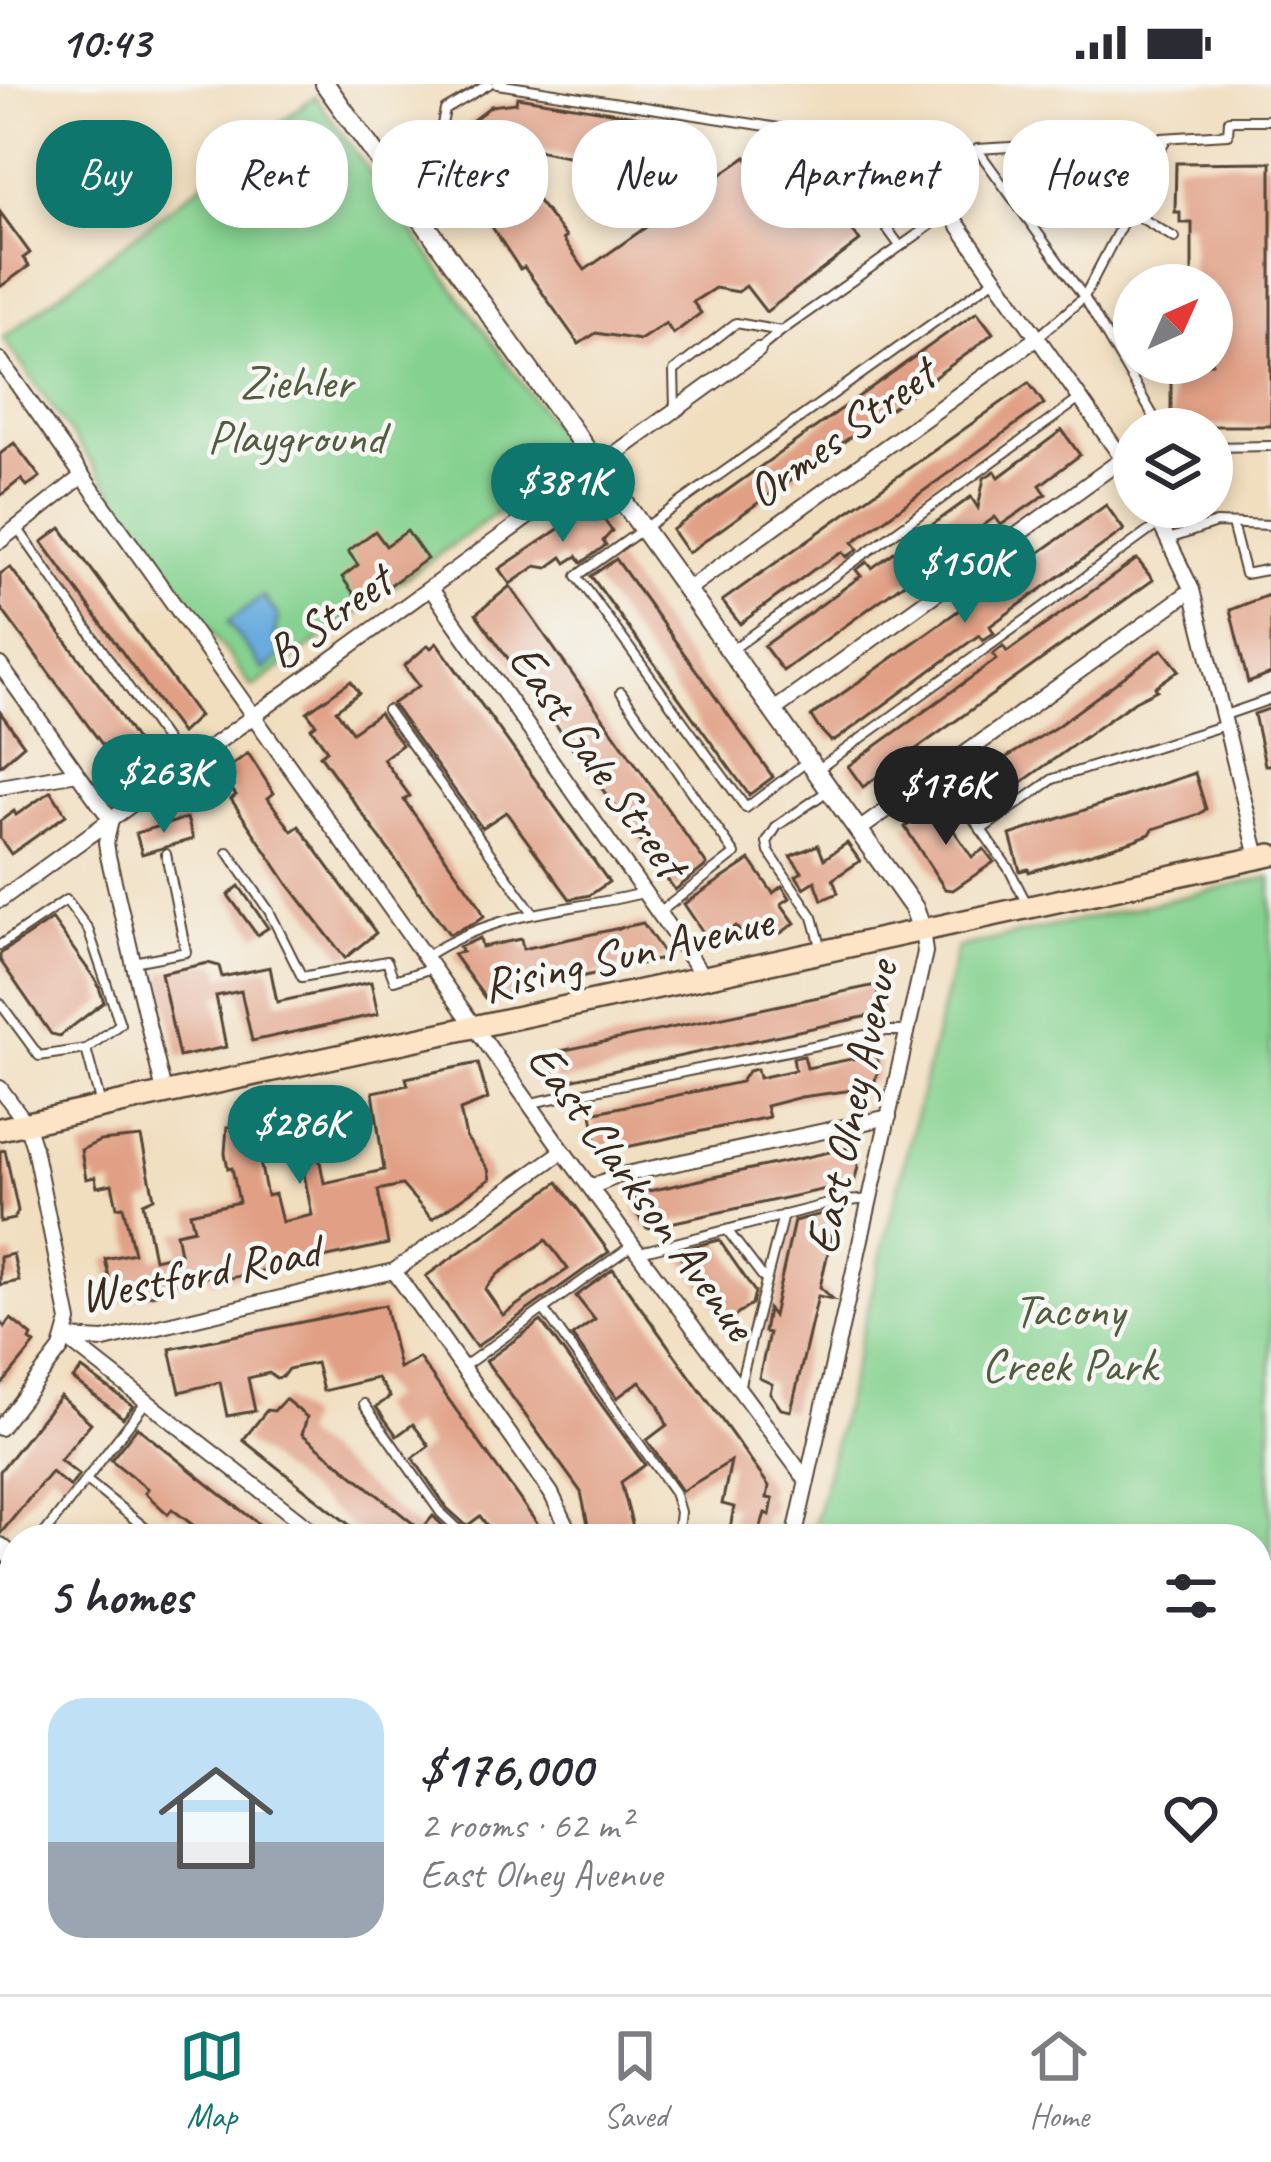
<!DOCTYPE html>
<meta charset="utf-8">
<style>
body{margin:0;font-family:Caveat,sans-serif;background:#f2f2f3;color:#2b2b33;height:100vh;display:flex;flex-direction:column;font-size:45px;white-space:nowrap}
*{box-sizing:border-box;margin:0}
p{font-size:39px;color:#7c7c81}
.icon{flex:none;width:66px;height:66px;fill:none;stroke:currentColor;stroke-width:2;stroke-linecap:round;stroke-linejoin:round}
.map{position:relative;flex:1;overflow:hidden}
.details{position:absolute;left:0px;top:1440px;width:1272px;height:471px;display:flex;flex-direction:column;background:#fff;border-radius:48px 48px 0 0;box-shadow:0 6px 18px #0003}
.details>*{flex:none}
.banner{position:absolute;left:36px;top:36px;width:1200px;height:108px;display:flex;gap:24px}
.needle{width:78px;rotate:45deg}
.buttons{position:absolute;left:1113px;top:180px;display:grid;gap:24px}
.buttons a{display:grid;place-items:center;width:120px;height:120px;border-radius:50%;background:#fff;box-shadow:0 6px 18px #0003;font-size:60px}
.price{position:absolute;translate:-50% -102px;padding:0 27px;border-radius:42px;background:#0f766e;color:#fff;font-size:39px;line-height:78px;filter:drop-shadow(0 3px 6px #0008)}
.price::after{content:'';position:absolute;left:50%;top:72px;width:36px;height:27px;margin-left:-18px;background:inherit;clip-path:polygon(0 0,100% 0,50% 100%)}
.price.current{background:#222;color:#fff}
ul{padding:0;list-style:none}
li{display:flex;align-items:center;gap:36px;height:300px;padding:0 48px}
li+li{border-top:3px solid #e1e1e2}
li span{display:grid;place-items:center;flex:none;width:336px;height:240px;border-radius:36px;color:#555}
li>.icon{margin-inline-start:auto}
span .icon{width:144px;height:144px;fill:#fffc;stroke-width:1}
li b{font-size:51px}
h2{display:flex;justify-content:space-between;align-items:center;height:144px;padding:0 48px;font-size:51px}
.tag{padding:0 42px;border-radius:48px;background:#fff;box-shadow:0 6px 18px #0003;font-size:42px;line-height:108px}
.tag.current{background:#0f766e;color:#fff}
.status{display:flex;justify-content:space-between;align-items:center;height:84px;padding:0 60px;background:#fff;direction:ltr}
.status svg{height:33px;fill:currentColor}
.dock{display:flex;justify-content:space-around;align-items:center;height:168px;border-top:3px solid #e1e1e2;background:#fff;font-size:33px;color:#7c7c81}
.dock a{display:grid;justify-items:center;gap:6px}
.dock .current{color:#0f766e}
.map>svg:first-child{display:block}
</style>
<div class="status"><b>10:43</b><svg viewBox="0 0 49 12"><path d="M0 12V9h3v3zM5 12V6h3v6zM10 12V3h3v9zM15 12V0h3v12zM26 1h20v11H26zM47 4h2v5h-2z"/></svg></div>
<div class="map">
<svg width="1271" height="1910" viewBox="0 0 1271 1910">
<rect width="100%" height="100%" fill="#f6f6f2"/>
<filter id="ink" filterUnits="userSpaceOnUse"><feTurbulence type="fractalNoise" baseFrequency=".00833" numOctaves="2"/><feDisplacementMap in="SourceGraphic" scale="24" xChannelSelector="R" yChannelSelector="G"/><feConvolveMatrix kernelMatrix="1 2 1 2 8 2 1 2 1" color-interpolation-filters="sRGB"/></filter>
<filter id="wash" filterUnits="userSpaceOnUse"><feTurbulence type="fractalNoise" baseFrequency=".004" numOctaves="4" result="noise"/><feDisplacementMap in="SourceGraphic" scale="48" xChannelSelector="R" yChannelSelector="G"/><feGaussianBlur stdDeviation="2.7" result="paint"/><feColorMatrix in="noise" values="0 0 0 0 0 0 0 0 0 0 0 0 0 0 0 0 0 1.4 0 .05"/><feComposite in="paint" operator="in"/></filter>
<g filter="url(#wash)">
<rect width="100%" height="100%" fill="#f1debf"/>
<g fill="#85d18f" stroke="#607e56" stroke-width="3">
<path d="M315,12L575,373L252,604L3,254Z"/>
<path d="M1271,793V1910H717L719,1896H1257V1455H811L957,864Z"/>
</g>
<g fill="#69acde" stroke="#526b7e" stroke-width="3">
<path d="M263,512L278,532L274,554L285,569L263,586L228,538Z"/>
<path d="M1011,1896H1081L1062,1910H996Z"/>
</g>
<g id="blocks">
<g fill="#e1a086" fill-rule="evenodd">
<path d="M517,13L679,39L678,51L686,65L678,90L693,110L746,73L751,81L758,76L764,84L783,70L814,109L821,104L860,157L766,228L746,202L738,208L715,204L693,218L701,229L673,250L666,239L640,256L596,249L579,260L524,183L520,185L463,99L469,96L460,70L461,55L468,40L491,22L516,19ZM523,63L611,81V76L661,85L658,100L666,102L679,120L585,186L563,155L566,153L512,84Z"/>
<path d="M1271,78V342H1171V279H1212V201H1192V139H1180V128H1175L1176,79Z"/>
<path d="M0,128L30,169L23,174L29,182L0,203Z"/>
<path d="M977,228L993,249L971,267L688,469L672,446Z"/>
<path d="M1029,299L1044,320L853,458L858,465L847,473L843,468L813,486L740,540L722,517Z"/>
<path d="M1062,346L1080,371L1040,401L1046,410L1001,441L995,433L783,587L764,562L861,492L856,486L867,478L872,484L971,413L978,424L984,394L995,387L999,393Z"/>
<path d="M14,359L40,393L27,402L21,395L0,412V370Z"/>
<path d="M594,421L612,447L603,457L606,461L582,479L577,472L566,479L562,473L547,484L536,482L510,500L499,485Z"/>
<path d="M1106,421L1124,446L990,542L994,549L983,556L979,551L836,656L831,657L818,643L811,632Z"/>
<path d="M61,444L199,632L181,649L42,458Z"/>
<path d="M375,447L386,462L407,447L427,475L362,521L342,493L358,481L348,467Z"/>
<path d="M616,475L773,693L749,711L591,492Z"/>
<path d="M1137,475L1153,496L863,703L848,682L997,575L993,570L1003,562L1007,568Z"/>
<path d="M10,483L107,611L147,674L124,690L0,523V490Z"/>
<path d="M510,502L707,781L675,806L476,530Z"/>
<path d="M1271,510V590L1248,599L1230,526Z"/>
<path d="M437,559L609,798L590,811L570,815L506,728L482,744L392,620L419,602L404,582L428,561L431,564Z"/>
<path d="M1162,565L1179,586L1155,603L1157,606L1135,617L979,729L965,708L986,692L994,681L1056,643Z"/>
<path d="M351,597L359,609L336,626L352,648L379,629L402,661L383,675L410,712L404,716L478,819L484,832L476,838L449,850L320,671L327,666L311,644L316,640L307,628Z"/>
<path d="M1271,624V681H1265L1254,630Z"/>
<path d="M0,628L24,661L0,682Z"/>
<path d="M248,669L274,709L268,714L277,727L292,747L299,742L376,849L345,874L288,800L231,715L236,711L231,704L234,702L223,688Z"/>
<path d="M1195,689L1206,725L1200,730L1153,745L1150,750L1132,757L1029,788L1028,785L1020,787L1010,751Z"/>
<path d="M51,707L66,731L11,770L0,754V737L14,727L16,731Z"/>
<path d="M944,714L953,726L944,732L972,773L984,765L994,778L953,806L945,805L905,743Z"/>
<path d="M187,734L193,755L142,770L136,749Z"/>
<path d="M847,759L860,777L833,795L838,809L822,816L815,797L804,804L796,792L802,788L790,772L818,761L824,775Z"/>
<path d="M750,776L773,809L782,802L790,814L781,820L795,839L781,849L777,844L764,853L760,848L747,858L736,842L711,860L684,820Z"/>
<path d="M239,802L268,844L257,851L228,811Z"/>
<path d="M52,835L97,898L104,918L60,952L51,950L0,876V870Z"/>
<path d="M643,839L667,874L485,914L453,870L462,868L459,863L480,854L482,863L521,855L523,865Z"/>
<path d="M208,879L219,882L222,893L270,883L277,918L371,898L378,930L252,957L241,907L216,912L226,963L179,973L161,889Z"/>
<path d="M876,901L882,929L556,999L550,971L561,970L560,967Z"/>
<path d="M876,970L879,982L875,997L861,1000V1005L801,1013L766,1022L769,1033L598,1069L592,1029L741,998L748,987L757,985L759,994L795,986L793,974L804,972L807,984Z"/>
<path d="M478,979L488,1015L460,1026L466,1053L488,1085L490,1095L432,1135L402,1101L378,1106L388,1160L212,1198L210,1192L158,1203L160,1209L115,1219L105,1175L134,1169L123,1122L117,1123L112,1100L97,1103L95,1093L86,1095L81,1066L100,1057L141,1053L154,1114L143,1119L154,1175L180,1169L176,1149L194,1145L190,1129L239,1118L232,1084L228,1085L225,1069L227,1043L273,1036L326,1020L335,1063L318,1067L324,1099L384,1086L373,1008L408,1001L406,994ZM300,1069L312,1131L282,1138L275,1110L267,1112L260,1078Z"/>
<path d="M853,1063L858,1082L854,1099L647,1144L636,1129L635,1110Z"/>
<path d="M5,1066L18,1127L14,1135L0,1138V1067Z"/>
<path d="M558,1098L609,1168L476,1263L426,1192ZM546,1156L568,1185L503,1231L485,1205L498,1190Z"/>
<path d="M822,1130L836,1133L820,1203L833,1215L818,1212L791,1327L781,1325L770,1309L772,1300L759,1294L769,1249L764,1248L768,1225L773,1232L794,1137Z"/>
<path d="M719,1156L755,1208L752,1220L727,1238L680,1172L692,1163Z"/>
<path d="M13,1170L19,1197L0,1201V1173Z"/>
<path d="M613,1185L769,1402L767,1414L773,1415L770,1431L765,1429L757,1455H728L734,1423L722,1420L731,1377L682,1407L647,1356L667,1341L658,1320L640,1297L617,1314L572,1252L595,1236L576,1212Z"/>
<path d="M385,1221L399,1284L419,1274L548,1455H497L480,1432L467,1442L447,1424L413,1374L429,1362L422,1352L413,1340L397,1352L376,1323L390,1313L377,1294L323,1307L316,1279L288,1285L282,1293L276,1294L269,1289L248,1294L255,1327L227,1332L220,1298L180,1308L170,1265Z"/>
<path d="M11,1235L32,1252L30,1256L35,1260L0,1303V1238L5,1243Z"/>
<path d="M541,1237L645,1381L621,1398L636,1455H591L581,1408L486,1277Z"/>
<path d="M82,1285L133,1322L123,1334L73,1295Z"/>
<path d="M60,1312L91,1339L60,1376L79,1391L70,1403L51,1388L0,1450V1387Z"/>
<path d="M285,1315L307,1333L302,1350L421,1446L433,1432L443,1442L433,1455H367L243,1356L267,1326L274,1327Z"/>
<path d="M137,1343L219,1409L278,1455H199L202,1448L172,1425L168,1430L145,1409L148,1405L111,1376Z"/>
<path d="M15,1672V1746L0,1768V1696Z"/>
<path d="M15,1814V1862L0,1877V1834Z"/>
<path d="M80,1896H114L103,1910H69Z"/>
<path d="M170,1896H205L194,1910H158Z"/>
<path d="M310,1896H352L341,1910H299Z"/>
<path d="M408,1896H454L471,1910H425Z"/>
<path d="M611,1896H647L644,1910H608Z"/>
</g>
</g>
</g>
<g filter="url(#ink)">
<use href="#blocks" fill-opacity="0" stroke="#564536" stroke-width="3"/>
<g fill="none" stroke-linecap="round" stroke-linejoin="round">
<g stroke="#564536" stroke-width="12">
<g id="service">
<path d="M497,0L818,50"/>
<path d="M436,69L445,26L489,0"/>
<path d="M1129,127L1175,154"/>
<path d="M900,162L818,50L887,59L923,106"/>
<path d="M781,247L949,128"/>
<path d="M1037,254L1084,213L1166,55"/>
<path d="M675,325L674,287L736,239L781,247L758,266"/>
<path d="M1161,345L1084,213L977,65L1228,50L1229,36H1271"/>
<path d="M1212,363L1271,362"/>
<path d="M1232,440L1245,490L1271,485"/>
<path d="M18,445L184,683"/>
<path d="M1169,455L1216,439L1271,441"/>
<path d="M733,565L1081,314"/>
<path d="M621,608L735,770L660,828"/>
<path d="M387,626L533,829"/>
<path d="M1225,631L1271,615"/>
<path d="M809,676L746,724L577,492L995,195"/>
<path d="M817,686L1160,439"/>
<path d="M941,689L1009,785L1028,822"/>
<path d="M981,746L1053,695L1225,641"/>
<path d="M228,768L269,827L302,893L387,877L394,896L432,884"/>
<path d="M0,861L66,816L88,845L120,940L86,965L39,972L0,919"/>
<path d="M821,862L813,833L769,768L767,758L777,742L829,706"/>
<path d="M426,872C499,825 562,829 643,809"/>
<path d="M133,878L186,868L166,770"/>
<path d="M86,965L101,1021"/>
<path d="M531,1019L886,947H908"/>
<path d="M727,1146L766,1197"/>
<path d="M640,1168L836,1118L871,1115"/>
<path d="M544,1226L674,1408L680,1428L677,1455"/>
<path d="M463,1283L631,1162"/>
<path d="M739,1304L783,1131"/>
<path d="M364,1320L441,1429L469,1455"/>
<path d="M86,1396L159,1455"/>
<path d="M40,1455L146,1318"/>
<path d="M0,1801L15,1779"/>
<path d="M376,1896L394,1910"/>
<path d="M136,1910L147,1896"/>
<path d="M358,1910L369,1896"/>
</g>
</g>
<g stroke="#564536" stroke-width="18">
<g id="minor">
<path d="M949,128L1134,391"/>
<path d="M0,276L563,1067L807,1397"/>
<path d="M1152,423L1192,506L1258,773"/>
<path d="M0,457L81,393"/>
<path d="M431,505L703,892"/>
<path d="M688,505L1037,254"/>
<path d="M0,581L111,736L106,758L108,772L164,1008"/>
<path d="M774,626L1124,374"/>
<path d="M0,703L77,689"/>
<path d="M859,746L1192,506"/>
<path d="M0,816L758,266"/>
<path d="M0,1004L26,1039L34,1064L69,1237L61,1265L0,1344"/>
<path d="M591,1103L617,1092L889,1033"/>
<path d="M394,1187L551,1409L565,1438L568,1455"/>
<path d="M66,1254L104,1256L394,1187L563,1067"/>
<path d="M67,1255L323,1455"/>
<path d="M794,1455L925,868L922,846"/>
<path d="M0,1633L15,1611"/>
<path d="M24,1910L35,1896"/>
<path d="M246,1910L257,1896"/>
<path d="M692,1910L696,1896"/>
</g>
</g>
<g stroke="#564536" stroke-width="22">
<g id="tertiary">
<path d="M325,0L914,824L922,846"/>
<path d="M0,1463L15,1475"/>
<path d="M0,1489L15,1500"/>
<path d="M508,1896L526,1910"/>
<path d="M541,1896L558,1910"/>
</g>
</g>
<g stroke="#564536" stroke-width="26">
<path id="secondary" d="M0,1045L1271,771"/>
</g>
<use href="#service" stroke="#fff" stroke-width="8"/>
<use href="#minor" stroke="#fff" stroke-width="14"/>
<use href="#tertiary" stroke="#fff" stroke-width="18"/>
<use href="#secondary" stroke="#fee4c6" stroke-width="21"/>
</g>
</g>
<g text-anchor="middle" stroke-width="9" stroke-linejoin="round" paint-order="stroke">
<g font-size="48" fill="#515c40" stroke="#f6f6f2">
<text x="296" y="314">Ziehler<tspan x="296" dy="55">Playground</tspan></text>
<text x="1069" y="1242">Tacony<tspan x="1069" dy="55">Creek Park</tspan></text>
</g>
<g font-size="48" fill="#3b2a1e" stroke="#f6f6f2">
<text transform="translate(840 348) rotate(-36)" y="17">Ormes Street</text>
<text transform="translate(328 532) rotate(-36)" y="17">B Street</text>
<text transform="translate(599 676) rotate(55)" y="17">East Gale Street</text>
<text transform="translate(627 868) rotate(-13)" y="17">Rising Sun Avenue</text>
<text transform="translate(850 1023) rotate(-78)" y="17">East Olney Avenue</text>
<text transform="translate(643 1107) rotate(54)" y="17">East Clarkson Avenue</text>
<text transform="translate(199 1188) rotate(-11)" y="17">Westford Road</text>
</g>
</g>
</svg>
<div class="buttons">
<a><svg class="needle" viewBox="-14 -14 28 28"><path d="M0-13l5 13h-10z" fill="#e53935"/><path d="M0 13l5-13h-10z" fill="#7c7c81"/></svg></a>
<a><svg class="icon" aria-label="layers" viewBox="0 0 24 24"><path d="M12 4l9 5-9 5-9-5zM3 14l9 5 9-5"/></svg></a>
</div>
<b class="price" style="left:563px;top:461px">$381K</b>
<b class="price" style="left:965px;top:542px">$150K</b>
<b class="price" style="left:164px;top:752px">$263K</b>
<b class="price current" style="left:946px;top:764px">$176K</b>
<b class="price" style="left:300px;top:1103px">$286K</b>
<div class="banner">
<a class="tag current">Buy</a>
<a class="tag">Rent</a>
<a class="tag">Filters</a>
<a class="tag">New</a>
<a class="tag">Apartment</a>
<a class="tag">House</a>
</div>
<section class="details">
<h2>5 homes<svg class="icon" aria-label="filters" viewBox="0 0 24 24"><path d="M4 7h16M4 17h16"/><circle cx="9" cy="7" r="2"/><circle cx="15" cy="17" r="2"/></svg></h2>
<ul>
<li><span style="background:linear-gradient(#bfe0f5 60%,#9aa5b1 0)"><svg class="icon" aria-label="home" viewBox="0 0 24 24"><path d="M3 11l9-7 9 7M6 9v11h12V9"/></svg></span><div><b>$176,000</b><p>2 rooms · 62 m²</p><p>East Olney Avenue</p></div><svg class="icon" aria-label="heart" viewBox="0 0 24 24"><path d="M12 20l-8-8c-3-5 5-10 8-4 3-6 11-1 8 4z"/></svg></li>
</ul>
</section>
</div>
<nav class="dock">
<a class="current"><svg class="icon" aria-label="map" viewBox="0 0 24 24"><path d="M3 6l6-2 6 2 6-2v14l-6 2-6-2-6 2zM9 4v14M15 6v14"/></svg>Map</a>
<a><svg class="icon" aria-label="saved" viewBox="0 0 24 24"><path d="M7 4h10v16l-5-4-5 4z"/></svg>Saved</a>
<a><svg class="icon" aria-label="home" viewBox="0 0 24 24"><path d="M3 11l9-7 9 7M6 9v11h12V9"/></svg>Home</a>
</nav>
